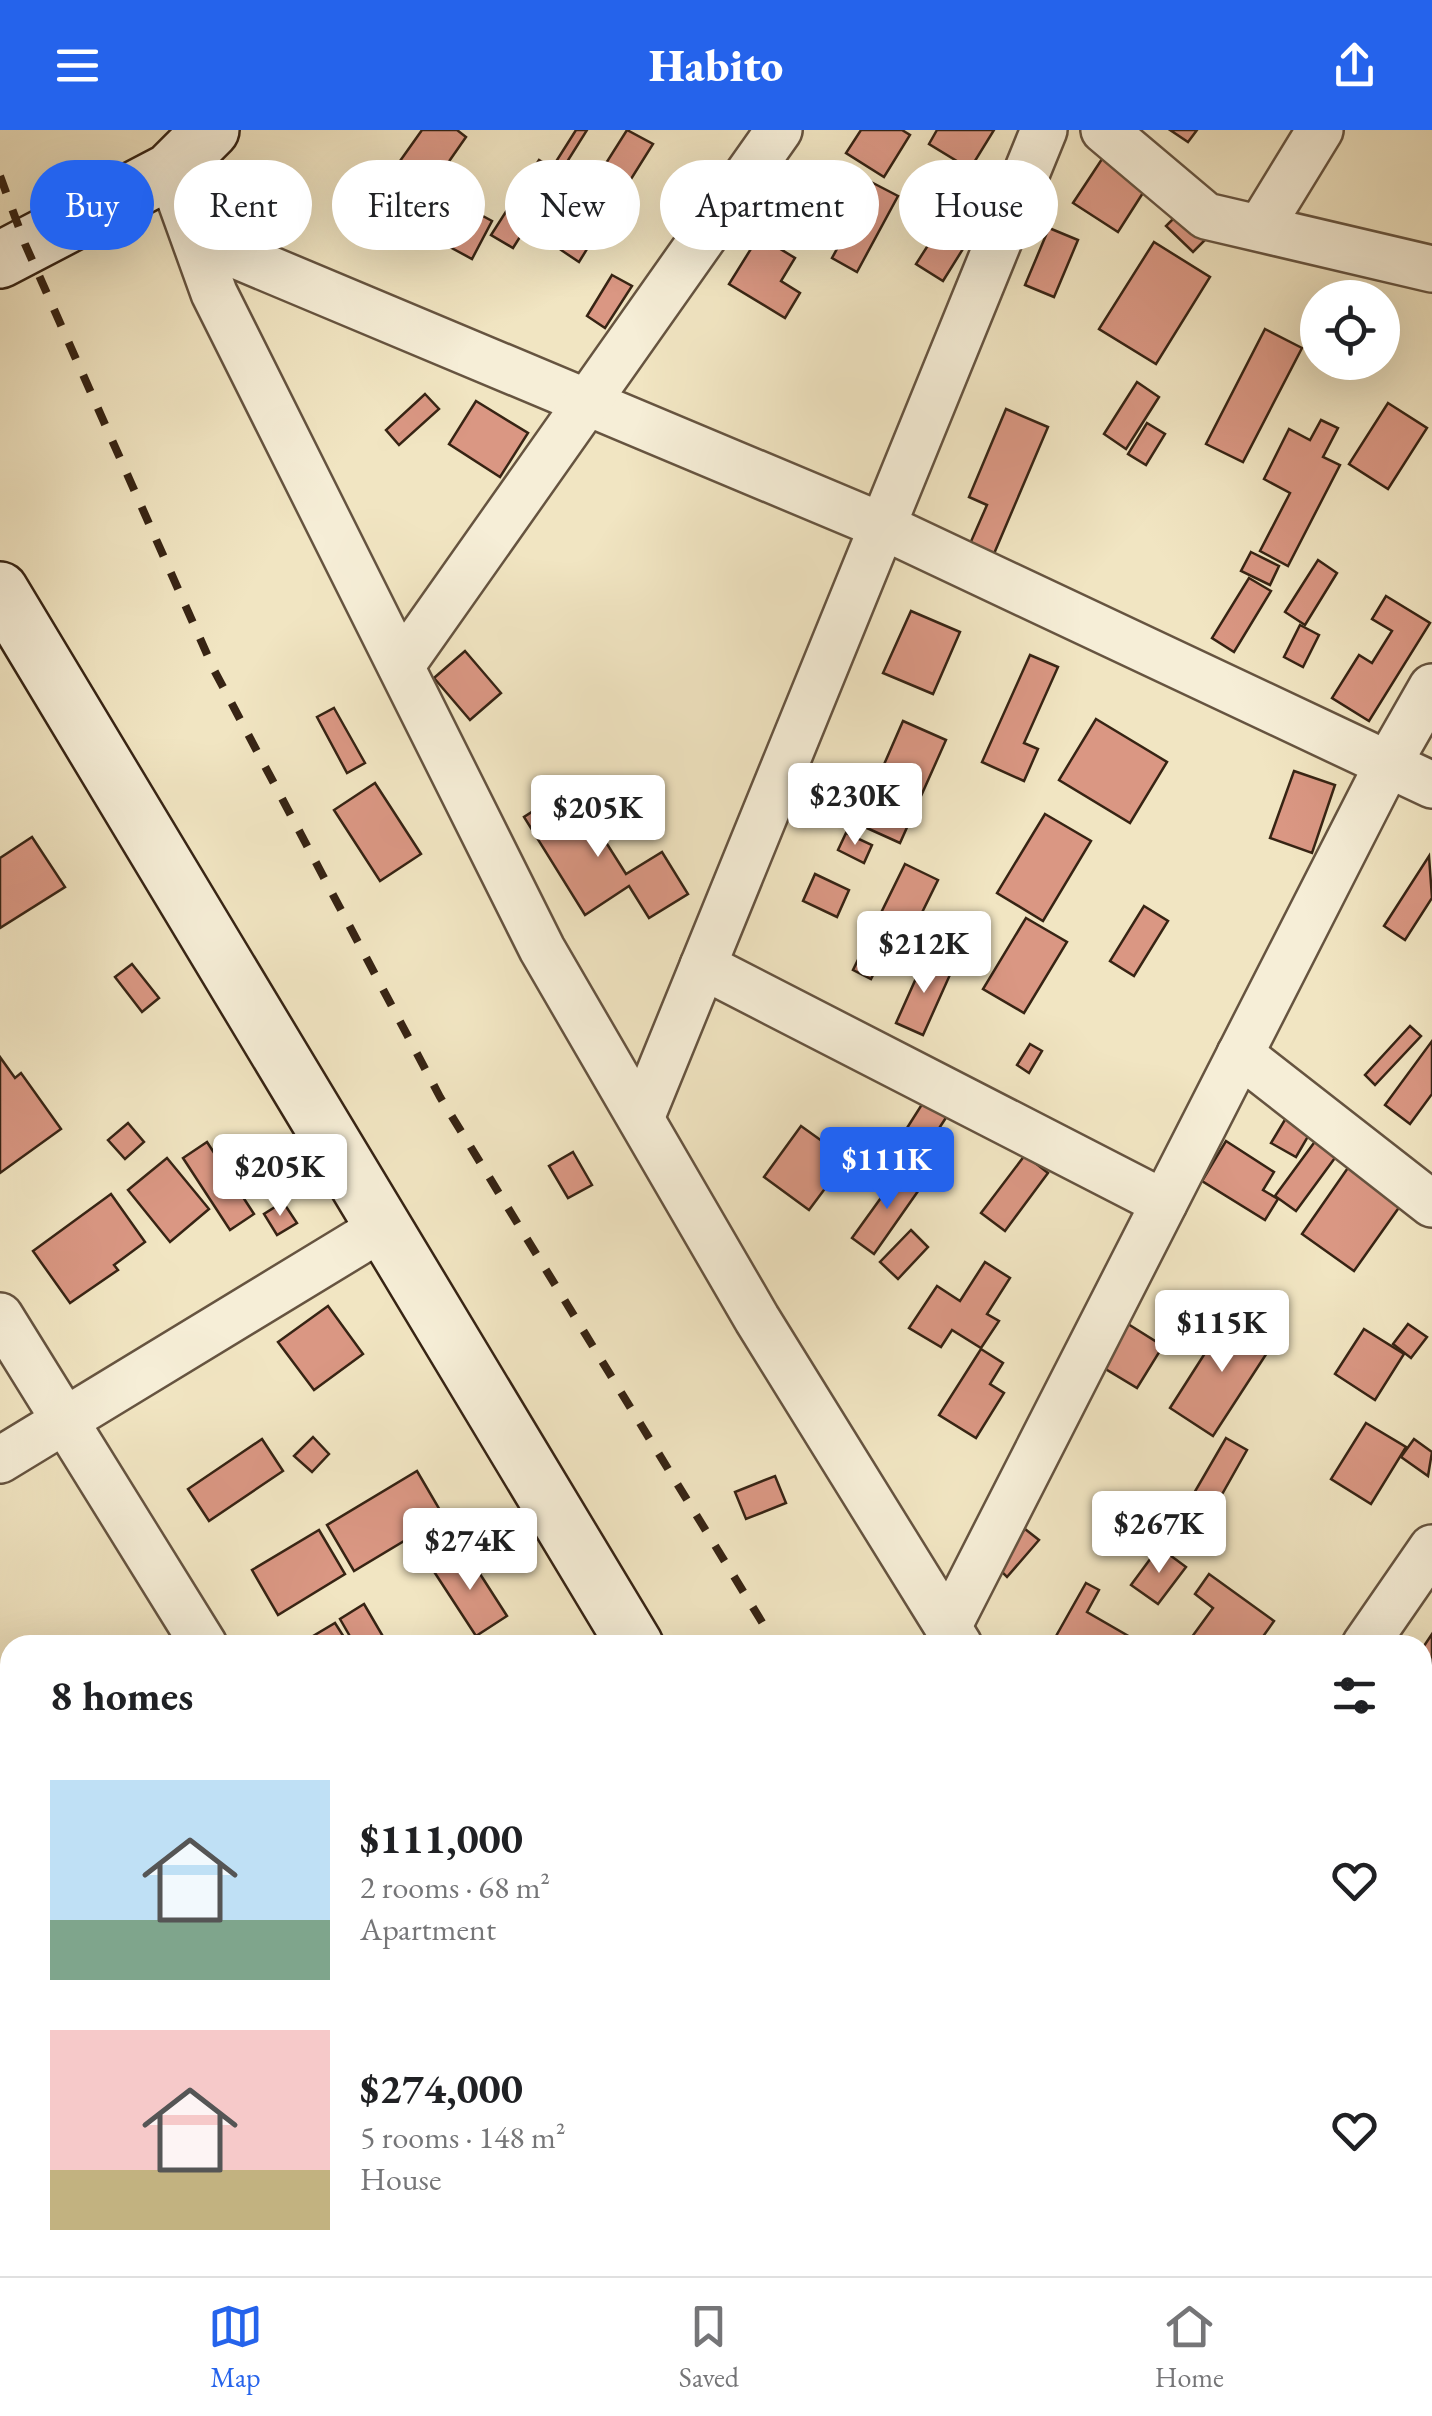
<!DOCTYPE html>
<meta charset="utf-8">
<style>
body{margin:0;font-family:"EB Garamond",serif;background:#f2f2f2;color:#202124;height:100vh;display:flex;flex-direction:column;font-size:38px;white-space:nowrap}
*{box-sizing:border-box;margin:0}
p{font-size:32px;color:#757577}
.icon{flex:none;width:55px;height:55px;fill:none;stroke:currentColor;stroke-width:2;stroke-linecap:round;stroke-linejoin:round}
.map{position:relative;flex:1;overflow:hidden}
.details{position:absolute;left:0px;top:1505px;width:1432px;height:642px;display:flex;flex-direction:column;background:#fff;border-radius:30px 30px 0 0;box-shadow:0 10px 40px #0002}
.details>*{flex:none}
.guide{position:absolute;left:30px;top:30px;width:1372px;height:90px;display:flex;gap:20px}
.controls{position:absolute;left:1300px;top:150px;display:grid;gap:20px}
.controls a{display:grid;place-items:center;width:100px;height:100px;border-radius:50%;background:#fff;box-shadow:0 10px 40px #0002;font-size:50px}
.price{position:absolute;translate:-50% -85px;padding:0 22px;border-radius:10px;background:#fff;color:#222;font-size:32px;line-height:65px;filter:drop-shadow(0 2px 5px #0008)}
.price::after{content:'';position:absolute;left:50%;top:60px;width:30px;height:22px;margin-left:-15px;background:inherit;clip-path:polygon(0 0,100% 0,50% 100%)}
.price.active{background:#2563eb;color:#fff}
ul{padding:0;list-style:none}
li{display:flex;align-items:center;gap:30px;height:250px;padding:0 50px}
li span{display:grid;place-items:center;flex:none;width:280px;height:200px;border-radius:0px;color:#555}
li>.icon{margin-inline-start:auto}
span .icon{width:120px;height:120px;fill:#fffc;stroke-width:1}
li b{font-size:42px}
h2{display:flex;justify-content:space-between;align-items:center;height:120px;padding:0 50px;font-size:42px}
.pill{padding:0 35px;border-radius:45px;background:#fff;box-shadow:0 10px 40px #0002;font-size:35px;line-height:90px}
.pill.active{background:#2563eb;color:#fff}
header{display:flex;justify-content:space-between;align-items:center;height:130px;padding:0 50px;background:#2563eb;color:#fff;font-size:45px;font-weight:800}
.dock{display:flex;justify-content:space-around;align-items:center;height:140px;border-top:2px solid #e0e0e0;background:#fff;font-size:28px;color:#757577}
.dock a{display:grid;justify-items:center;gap:5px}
.dock .active{color:#2563eb}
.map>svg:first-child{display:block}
</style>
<header><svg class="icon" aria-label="menu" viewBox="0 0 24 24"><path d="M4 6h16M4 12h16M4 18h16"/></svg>Habito<svg class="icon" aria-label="share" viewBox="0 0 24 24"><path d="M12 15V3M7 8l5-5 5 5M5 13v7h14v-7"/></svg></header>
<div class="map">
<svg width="1432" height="2146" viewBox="0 0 1432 2146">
<rect width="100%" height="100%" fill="#f1e5c2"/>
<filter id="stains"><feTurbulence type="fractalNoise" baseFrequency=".002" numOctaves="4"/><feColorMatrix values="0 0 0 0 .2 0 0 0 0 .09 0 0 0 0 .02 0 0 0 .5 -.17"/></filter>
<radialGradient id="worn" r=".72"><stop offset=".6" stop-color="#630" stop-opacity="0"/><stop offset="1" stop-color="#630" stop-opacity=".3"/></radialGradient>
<g fill="#da9783" stroke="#372414" stroke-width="2.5">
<path d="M422,0H457L466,7L411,86L378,62Z"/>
<path d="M576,0H587L513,118L491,105L539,30L552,38Z"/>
<path d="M627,0L653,14L621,65L596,49Z"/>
<path d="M861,0H902L910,5L884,47L846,23Z"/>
<path d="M937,0H994L970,39L929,14Z"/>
<path d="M1170,0H1197L1188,12Z"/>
<path d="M1104,26L1148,55L1118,102L1073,73Z"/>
<path d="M819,33L845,44L834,71L808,60Z"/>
<path d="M873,53L898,66L857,142L832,128Z"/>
<path d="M598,65L615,78L601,95L585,83Z"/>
<path d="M468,78L492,91L472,129L448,116Z"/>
<path d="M950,81L976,98L943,151L916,134Z"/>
<path d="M1181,81L1208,107L1193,122L1166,96Z"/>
<path d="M582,87L600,98L579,132L561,120Z"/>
<path d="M1049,98L1078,110L1054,167L1025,155Z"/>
<path d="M759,106L795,128L781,151L800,163L785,188L729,154Z"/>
<path d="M1154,112L1210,147L1156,234L1099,199Z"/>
<path d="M612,145L632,156L605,198L587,186Z"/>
<path d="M1265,199L1302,218L1243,332L1206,314Z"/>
<path d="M1137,252L1159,267L1126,319L1104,304Z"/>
<path d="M425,264L439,279L399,315L386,300Z"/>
<path d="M476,271L528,303L500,347L449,314Z"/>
<path d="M1388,273L1427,298L1388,359L1349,334Z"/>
<path d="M1006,279L1048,297L993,426L969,416L987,375L969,367Z"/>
<path d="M1321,290L1338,298L1323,327L1340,335L1288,436L1260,421L1290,363L1264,349L1289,299L1310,310Z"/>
<path d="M1147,293L1165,304L1146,335L1128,324Z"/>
<path d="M1251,422L1279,436L1270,455L1241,441Z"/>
<path d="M1318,430L1337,443L1305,495L1285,482Z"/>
<path d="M1249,448L1271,461L1234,522L1212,508Z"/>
<path d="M1386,466L1430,493L1369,591L1332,568L1359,525L1372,533L1392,501L1372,489Z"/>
<path d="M911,481L960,502L933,564L883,543Z"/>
<path d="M1300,495L1319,505L1303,537L1284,527Z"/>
<path d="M465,521L501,563L470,590L434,548Z"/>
<path d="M1030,525L1058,537L1024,613L1038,619L1024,651L982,632Z"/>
<path d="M334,578L365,633L347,643L317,587Z"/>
<path d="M1096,589L1167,632L1130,693L1059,650Z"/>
<path d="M903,591L946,610L900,713L858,694Z"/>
<path d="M1294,641L1335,655L1312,723L1270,708Z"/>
<path d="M375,653L421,724L380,751L334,680Z"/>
<path d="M571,657L626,744L662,722L688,764L649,788L629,756L585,785L524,687Z"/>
<path d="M1045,684L1091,711L1043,791L997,763Z"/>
<path d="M846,703L872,715L864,733L838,720Z"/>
<path d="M32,707L65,757L0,798V728Z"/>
<path d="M1429,726L1432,768L1405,810L1384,796Z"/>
<path d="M905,734L938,750L907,813L893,805L871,849L853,840Z"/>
<path d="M815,744L849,760L837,787L803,771Z"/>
<path d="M1144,776L1168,791L1134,846L1110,831Z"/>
<path d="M1026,788L1067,812L1024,883L983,859Z"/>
<path d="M932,790L956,801L943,827L920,815Z"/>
<path d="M926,826L953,838L923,905L896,893Z"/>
<path d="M132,834L159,868L142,882L115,847Z"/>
<path d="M1410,896L1421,906L1375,955L1365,945Z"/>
<path d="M1432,911V964L1410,994L1385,975Z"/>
<path d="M1030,914L1042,921L1029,943L1017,935Z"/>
<path d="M0,927L15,948L21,943L61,999L0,1043Z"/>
<path d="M926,968L949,983L910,1043L888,1028Z"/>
<path d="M1286,988L1310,1003L1296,1027L1271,1013Z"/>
<path d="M128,993L144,1012L125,1029L108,1010Z"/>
<path d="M801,996L847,1029L809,1080L764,1047Z"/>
<path d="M1319,1006L1340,1021L1296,1081L1275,1066Z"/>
<path d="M1226,1011L1274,1042L1263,1060L1278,1069L1265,1090L1202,1051Z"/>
<path d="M207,1012L254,1084L230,1100L183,1028Z"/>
<path d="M573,1022L592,1055L568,1068L549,1036Z"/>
<path d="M1025,1025L1048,1043L1005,1101L981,1083Z"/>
<path d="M167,1028L209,1079L170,1112L128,1060Z"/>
<path d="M1352,1032L1405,1069L1354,1141L1302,1104Z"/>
<path d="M901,1040L923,1054L874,1124L852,1108Z"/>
<path d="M111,1064L145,1112L114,1135L118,1140L70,1173L33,1121Z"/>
<path d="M283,1072L297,1093L277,1105L264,1084Z"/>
<path d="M911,1100L928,1117L898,1149L880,1132Z"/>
<path d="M985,1132L1010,1148L987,1184L999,1191L981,1218L952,1200L941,1217L909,1198L937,1156L960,1171Z"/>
<path d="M328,1176L363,1224L314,1260L278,1212Z"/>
<path d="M1230,1184L1274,1212L1213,1306L1170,1278Z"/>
<path d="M1120,1189L1163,1216L1137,1258L1094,1232Z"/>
<path d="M1408,1194L1427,1207L1411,1228L1393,1214Z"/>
<path d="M1364,1199L1404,1224L1375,1270L1335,1244Z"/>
<path d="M981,1219L1003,1233L990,1254L1004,1263L976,1308L939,1285Z"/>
<path d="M1366,1293L1406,1317L1371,1374L1331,1349Z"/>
<path d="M313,1307L329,1324L312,1342L294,1326Z"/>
<path d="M1226,1308L1247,1320L1212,1382L1190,1370Z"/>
<path d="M262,1309L283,1341L209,1391L188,1359Z"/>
<path d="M1414,1309L1432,1322L1428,1346L1401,1327Z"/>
<path d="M417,1341L444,1387L354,1441L327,1395Z"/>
<path d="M775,1346L786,1373L746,1389L735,1362Z"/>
<path d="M1025,1399L1039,1410L1007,1447L994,1434Z"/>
<path d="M319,1400L345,1444L278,1485L252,1440Z"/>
<path d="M1159,1417L1186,1437L1158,1474L1131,1455Z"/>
<path d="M464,1419L507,1486L476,1506L433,1440Z"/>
<path d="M1209,1444L1274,1491L1257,1515H1186L1213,1478L1195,1464Z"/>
<path d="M1086,1453L1099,1460L1087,1482L1144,1515H1051Z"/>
<path d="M364,1474L388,1515H355L340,1489Z"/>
<path d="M335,1493L349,1515H298Z"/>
<path d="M1432,1504V1545L1422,1539V1519Z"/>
<path d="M1423,1638L1432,1643L1428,1681L1422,1678Z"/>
<path d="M1426,2072L1432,2080V2124L1424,2130L1422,2074Z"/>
<path d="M303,2138H396L402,2146H301L298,2142Z"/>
<path d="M397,2138H450L456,2146H402Z"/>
<path d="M457,2138H490L476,2146H462Z"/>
</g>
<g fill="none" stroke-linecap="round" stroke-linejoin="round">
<g stroke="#665440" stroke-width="50">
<g id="street">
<path d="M1104,0L1206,86L1432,139"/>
<path d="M170,41L214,163L542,819L757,1189L959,1515"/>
<path d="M1260,98L1320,0"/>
<path d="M195,108L882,396L1432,655"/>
<path d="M401,536L779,0"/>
<path d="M703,836L1164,1073"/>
<path d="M1240,924L1432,1074"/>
<path d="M641,988L1044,0"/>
<path d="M0,1186L204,1515"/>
<path d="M0,1330L383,1097"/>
<path d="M948,1497L1388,634L1432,557"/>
<path d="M1365,1515L1432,1418"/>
<path d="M1422,1755L1432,1761"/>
<path d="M0,1764L10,1780"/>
<path d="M0,2044L10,2037"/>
<path d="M228,2138L233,2146"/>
<path d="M590,2138L595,2146"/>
<path d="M1342,2138L1348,2146"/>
</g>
</g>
<g stroke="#372414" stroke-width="60">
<g id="secondary">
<path d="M0,130L170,41L211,0"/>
<path d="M0,460L635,1515"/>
<path d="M1009,2138L1014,2146"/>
</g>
</g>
<use href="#street" stroke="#f6eed7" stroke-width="45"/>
<use href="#secondary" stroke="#f6eed7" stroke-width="55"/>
<g stroke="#372414" stroke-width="8" stroke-dasharray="18 18" stroke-linecap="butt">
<path d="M0,46L25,114L214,540L440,967L776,1515"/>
<path d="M1157,2138L1163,2146"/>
</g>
</g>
<rect width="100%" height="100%" filter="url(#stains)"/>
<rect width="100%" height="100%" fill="url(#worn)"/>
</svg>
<div class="controls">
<a><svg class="icon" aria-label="locate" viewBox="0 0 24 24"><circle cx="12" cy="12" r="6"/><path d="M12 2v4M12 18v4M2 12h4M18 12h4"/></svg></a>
</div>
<b class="price" style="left:855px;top:718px">$230K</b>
<b class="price" style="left:598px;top:730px">$205K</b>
<b class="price" style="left:924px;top:866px">$212K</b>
<b class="price active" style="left:887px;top:1082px">$111K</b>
<b class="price" style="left:280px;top:1089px">$205K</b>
<b class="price" style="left:1222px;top:1245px">$115K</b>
<b class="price" style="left:1159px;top:1446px">$267K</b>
<b class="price" style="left:470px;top:1463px">$274K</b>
<div class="guide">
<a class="pill active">Buy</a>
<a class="pill">Rent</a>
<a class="pill">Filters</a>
<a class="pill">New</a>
<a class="pill">Apartment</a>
<a class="pill">House</a>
</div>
<section class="details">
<h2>8 homes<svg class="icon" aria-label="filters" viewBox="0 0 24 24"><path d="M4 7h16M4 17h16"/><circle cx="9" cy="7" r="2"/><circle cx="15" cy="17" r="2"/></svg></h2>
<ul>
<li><span style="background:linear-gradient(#bfe0f5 70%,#7fa58c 0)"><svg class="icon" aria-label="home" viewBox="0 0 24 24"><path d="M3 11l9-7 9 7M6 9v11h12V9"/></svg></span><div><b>$111,000</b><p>2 rooms · 68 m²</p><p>Apartment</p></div><svg class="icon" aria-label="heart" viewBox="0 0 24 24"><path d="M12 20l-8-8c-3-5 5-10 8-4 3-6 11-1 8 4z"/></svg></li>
<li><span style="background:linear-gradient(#f6c9c9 70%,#c2b280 0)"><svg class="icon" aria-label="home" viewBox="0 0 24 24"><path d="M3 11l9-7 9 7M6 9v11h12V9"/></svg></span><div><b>$274,000</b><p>5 rooms · 148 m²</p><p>House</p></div><svg class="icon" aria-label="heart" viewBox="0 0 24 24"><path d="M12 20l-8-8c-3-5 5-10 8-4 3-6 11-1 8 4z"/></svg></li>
</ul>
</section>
</div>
<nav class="dock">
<a class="active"><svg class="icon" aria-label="map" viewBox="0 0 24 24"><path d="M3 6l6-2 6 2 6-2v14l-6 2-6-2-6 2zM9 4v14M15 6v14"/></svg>Map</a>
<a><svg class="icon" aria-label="saved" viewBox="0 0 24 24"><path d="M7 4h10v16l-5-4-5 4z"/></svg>Saved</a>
<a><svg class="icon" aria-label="home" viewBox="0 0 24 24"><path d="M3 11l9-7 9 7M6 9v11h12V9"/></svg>Home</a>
</nav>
